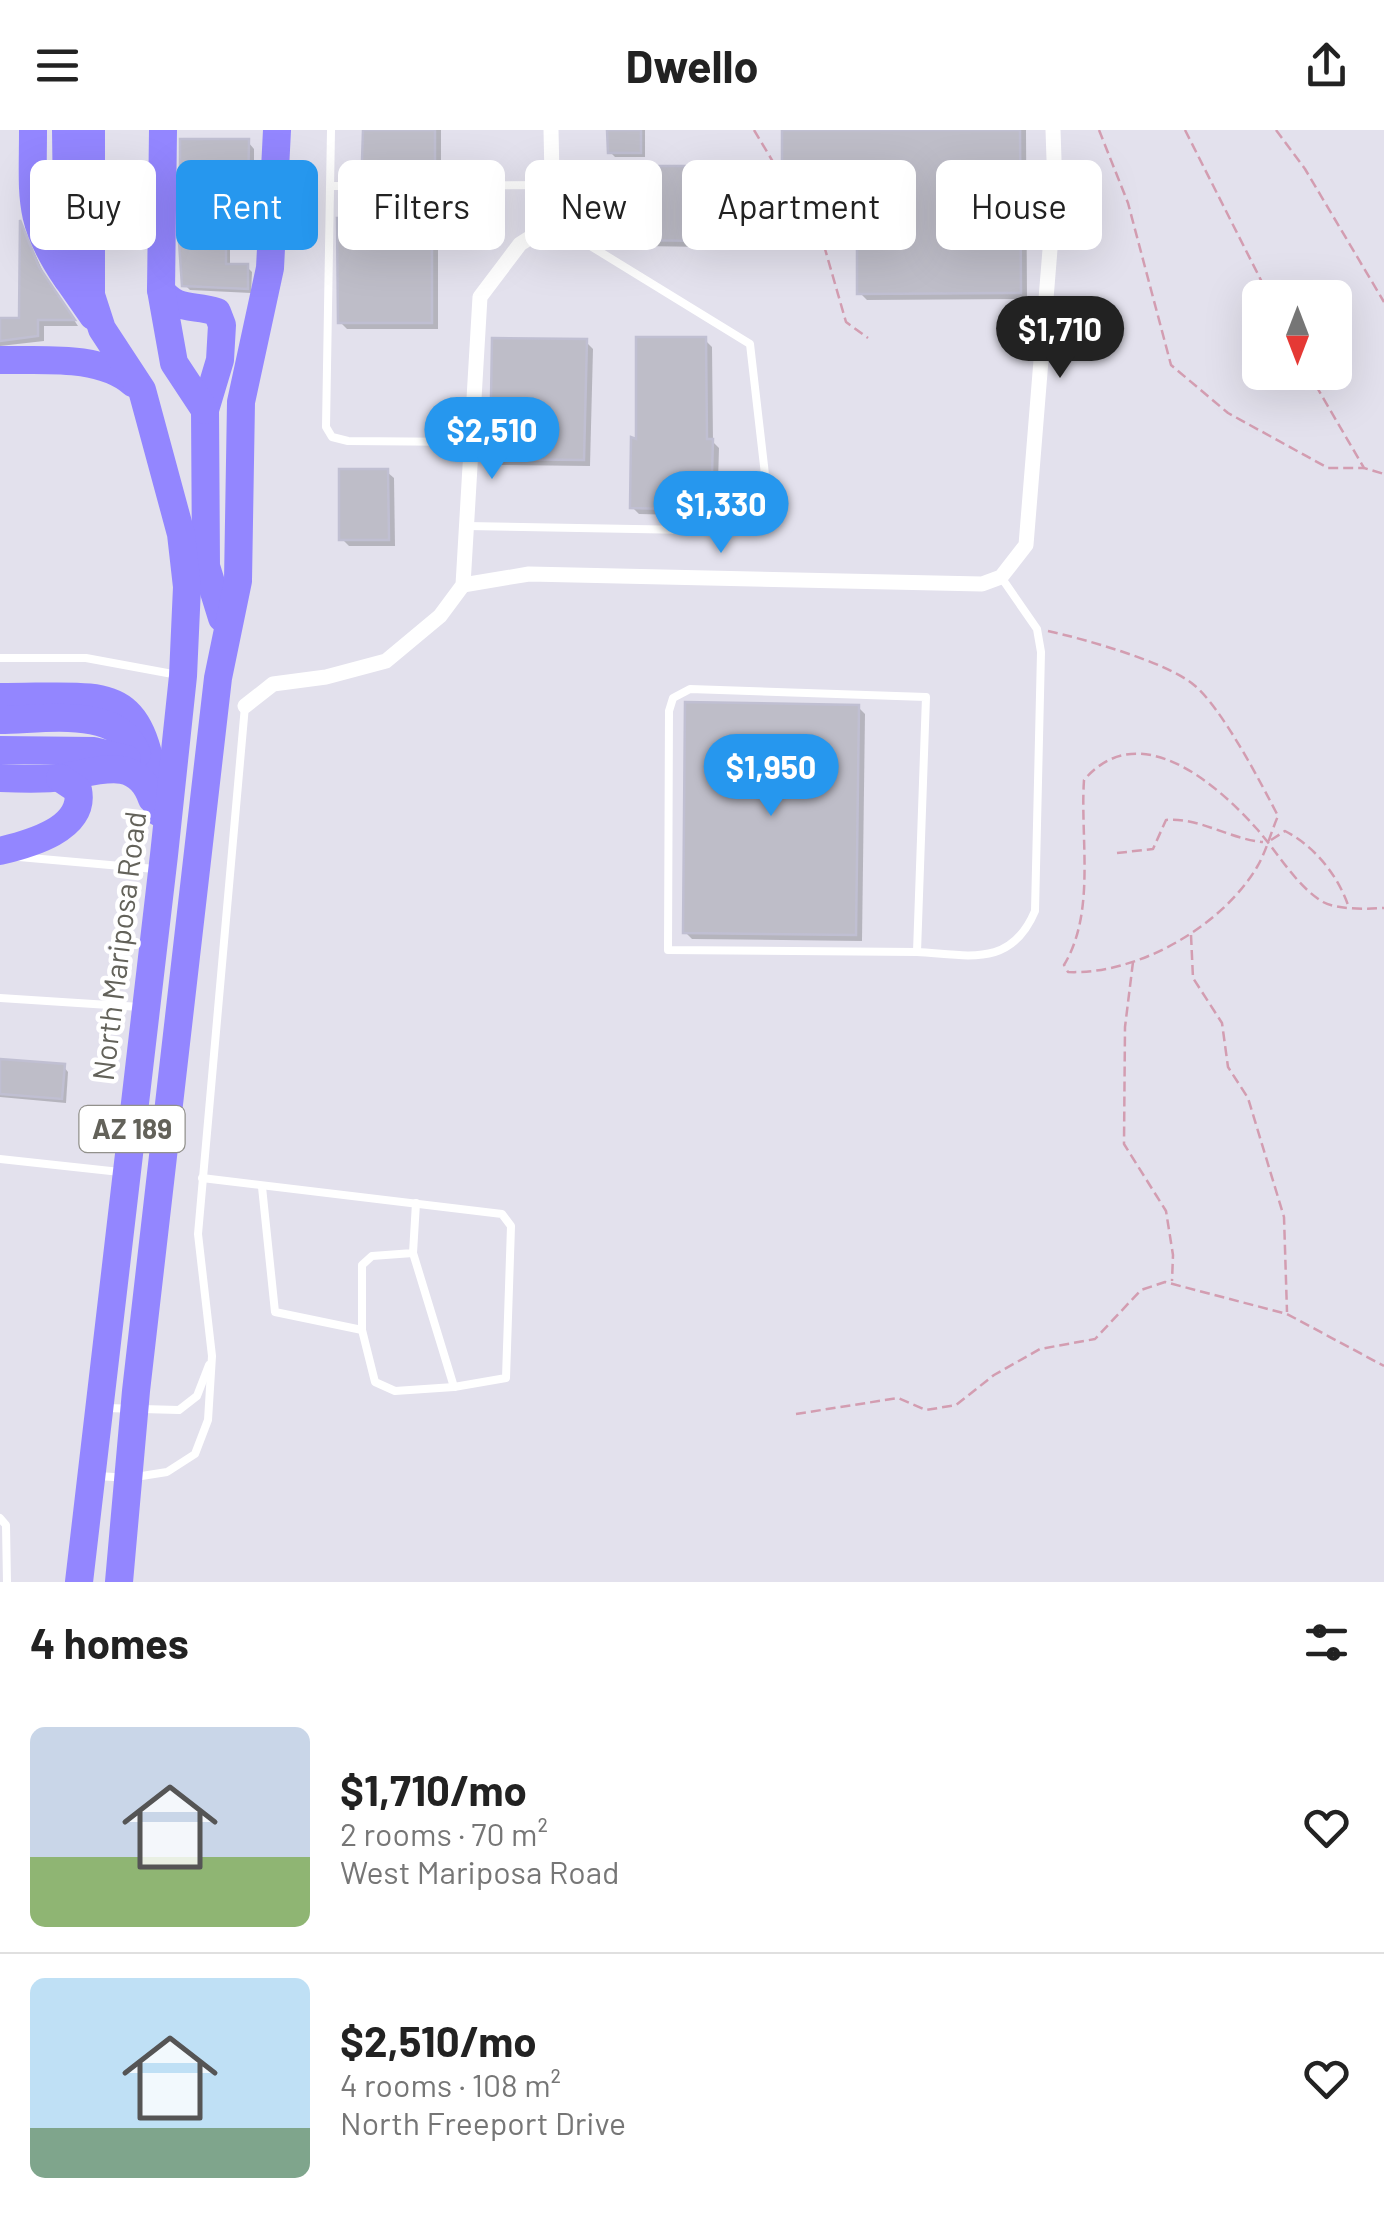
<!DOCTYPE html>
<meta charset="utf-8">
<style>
body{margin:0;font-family:Barlow,sans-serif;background:#f2f2f2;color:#222;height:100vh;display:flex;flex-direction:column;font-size:38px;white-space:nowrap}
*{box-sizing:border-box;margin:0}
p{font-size:32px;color:#767676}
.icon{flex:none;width:55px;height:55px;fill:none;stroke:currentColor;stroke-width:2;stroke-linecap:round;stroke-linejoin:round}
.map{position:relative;height:1452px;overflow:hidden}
.drawer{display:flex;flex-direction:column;background:#fff;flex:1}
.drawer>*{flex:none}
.top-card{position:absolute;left:30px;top:30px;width:1325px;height:90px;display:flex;gap:20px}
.needle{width:65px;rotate:180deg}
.buttons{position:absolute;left:1242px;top:150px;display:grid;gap:20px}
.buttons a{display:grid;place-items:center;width:110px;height:110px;border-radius:15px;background:#fff;box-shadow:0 10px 40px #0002;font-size:50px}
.price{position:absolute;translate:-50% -85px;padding:0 22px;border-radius:35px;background:#2697ee;color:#fff;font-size:32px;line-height:65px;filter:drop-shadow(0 2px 5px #0008)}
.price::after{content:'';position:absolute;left:50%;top:60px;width:30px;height:22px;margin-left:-15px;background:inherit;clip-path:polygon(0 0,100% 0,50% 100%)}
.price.on{background:#222;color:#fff}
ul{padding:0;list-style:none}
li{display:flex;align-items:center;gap:30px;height:250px;padding:0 30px}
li+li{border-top:2px solid #e0e0e0}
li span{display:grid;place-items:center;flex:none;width:280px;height:200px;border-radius:15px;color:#555}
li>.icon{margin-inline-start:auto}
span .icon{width:120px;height:120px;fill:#fffc;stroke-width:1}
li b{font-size:42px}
h2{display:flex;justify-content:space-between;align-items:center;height:120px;padding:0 30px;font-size:42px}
.tag{padding:0 35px;border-radius:15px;background:#fff;box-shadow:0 10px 40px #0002;font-size:35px;line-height:90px}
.tag.on{background:#2697ee;color:#fff}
header{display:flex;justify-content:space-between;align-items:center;height:130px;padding:0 30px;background:#fff;font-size:45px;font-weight:700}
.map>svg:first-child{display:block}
</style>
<header><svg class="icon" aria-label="menu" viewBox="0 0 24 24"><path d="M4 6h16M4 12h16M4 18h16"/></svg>Dwello<svg class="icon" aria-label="share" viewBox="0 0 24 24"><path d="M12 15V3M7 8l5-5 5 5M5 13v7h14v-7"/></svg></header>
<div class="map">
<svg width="1384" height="1452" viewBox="0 0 1384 1452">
<rect width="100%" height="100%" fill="#e3e1ed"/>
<g fill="#0003">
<path d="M365,0H441V38L372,37L365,30Z"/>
<path d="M610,0H645V27H615L610,22Z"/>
<path d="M784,0H1026L1027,169L867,170L860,163L859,107H841L834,100L833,37L791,38L784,31Z"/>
<path d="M248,12L254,19V68H247V86H189L182,79Z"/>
<path d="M703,39L710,46L709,117L639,116L632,109Z"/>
<path d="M431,90L438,97V199H347L340,192Z"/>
<path d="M22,96L45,146L78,196H44V211L0,216V191H22Z"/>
<path d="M225,115L230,120V137H247L252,142L251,163L190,160L185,155Z"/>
<path d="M705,210L712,217L713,312L719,318L717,386L639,384L632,377L639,312Z"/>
<path d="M586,212L593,219L590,336L500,335L493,328Z"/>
<path d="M387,342L394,348L395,416H349L342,409Z"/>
<path d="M858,577L865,584L862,811L692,809L685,802Z"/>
<path d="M0,932L64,937L68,942L66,973L0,967Z"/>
</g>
<g fill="#bebdc8" stroke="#c0bfd2" stroke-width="2.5">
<path d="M363,0H435V32L362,31Z"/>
<path d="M607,0H641V23H608Z"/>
<path d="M782,0H1020L1021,163L857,164V101H832L831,31L782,32Z"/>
<path d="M180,9H249L248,62H241V80H180Z"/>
<path d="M630,36H704V111L630,110Z"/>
<path d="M432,87V193H338L337,88Z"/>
<path d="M20,90L39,137L75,190H38V206L0,211V188H19Z"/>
<path d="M179,112H226V134H248V159L182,156Z"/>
<path d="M636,207H706L707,309H713L711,380L630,378L631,307L636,309Z"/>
<path d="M492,208L587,209L584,330L490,329Z"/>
<path d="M339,339H388L389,410H339Z"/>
<path d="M685,572L859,575L856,805L683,803Z"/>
<path d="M0,929L65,934L62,969L0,964Z"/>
</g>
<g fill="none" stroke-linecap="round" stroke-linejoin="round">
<g stroke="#d39db1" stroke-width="2.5" stroke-dasharray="10 5" stroke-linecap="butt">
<path d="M754,0L825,119L846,192L868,208"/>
<path d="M1099,0L1128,73L1171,235L1228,283L1328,338H1364"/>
<path d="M1185,0L1270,168"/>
<path d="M1276,0L1305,39L1384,172"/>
<path d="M1308,242L1364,338L1384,344"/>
<path d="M1048,501C1084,509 1167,532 1194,555C1222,578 1261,653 1278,686C1271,702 1266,722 1257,737C1222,796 1138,845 1068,842L1064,835C1096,782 1080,709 1084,650C1138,587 1214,651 1256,698C1277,721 1296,756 1323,772C1338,780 1367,779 1384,778"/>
<path d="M1271,710L1285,701C1314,716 1337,744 1348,775"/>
<path d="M1117,723L1153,719L1166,690C1199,687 1229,709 1263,712"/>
<path d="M1191,805L1193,848L1222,893L1228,937L1248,968L1284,1087L1287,1182"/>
<path d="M1133,832L1125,897L1124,1014L1166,1081L1173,1125L1172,1151"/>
<path d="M796,1284L898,1268L926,1280L956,1275L994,1245L1040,1219L1095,1209L1141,1160L1165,1152L1287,1184L1384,1236"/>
</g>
<g stroke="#fff" stroke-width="8">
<path d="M331,0L326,297L332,307L348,311L471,312"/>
<path d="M332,56L552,55"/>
<path d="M467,396L746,401L770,388L750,214L553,93"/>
<path d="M0,528H86L178,545"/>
<path d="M19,727L155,739"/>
<path d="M917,822L668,820L669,581L673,568L690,559L926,567L917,822C969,825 1011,838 1035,781L1041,522L1037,499L1001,447"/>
<path d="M0,868L140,877"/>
<path d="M0,1029L120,1042"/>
<path d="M202,1048L502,1084L511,1096L506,1248L454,1257L413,1123"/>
<path d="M262,1057L275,1182L362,1200V1135L372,1126L413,1123L416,1073"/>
<path d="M362,1200L375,1252L395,1261L454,1257"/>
<path d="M105,1278L179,1280L197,1266L209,1235"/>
<path d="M98,1346L129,1348L167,1342L195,1324L208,1290L212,1226L198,1104L245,576"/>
<path d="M0,1388L6,1395L7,1452"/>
</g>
<g stroke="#fff" stroke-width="15">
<path d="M463,455L529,444L982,454L1001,447L1026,415L1055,58L1053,0"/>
<path d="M245,576L273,554L326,547L386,531L440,486L463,455L480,167L520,114L553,93L551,0"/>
</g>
<g stroke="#9386ff" stroke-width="28">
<path d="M33,0C33,69 27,90 67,149"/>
<path d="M66,0L68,150L93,186"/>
<path d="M163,0L161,160C177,182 194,174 217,182L222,195L220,230L205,280L206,436L222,488"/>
<path d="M161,160L174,233L205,280"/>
<path d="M0,230C42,231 99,224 133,253"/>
<path d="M0,567C116,567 143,550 158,682"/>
<path d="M0,590C44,590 119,575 137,624"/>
<path d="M0,620L94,621L127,629"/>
<path d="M0,648C21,649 43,650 64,647C99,641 137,625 152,669"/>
<path d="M0,721C29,714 86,699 78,660L60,648"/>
<path d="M79,1452L164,725L183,546L187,457L181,404L142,260L102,199L91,165V0"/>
<path d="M119,1452L136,1261L218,548L238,451L241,272L270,138L277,0"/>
</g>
</g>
<g text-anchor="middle" stroke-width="9" stroke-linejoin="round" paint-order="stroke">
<rect fill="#fff" stroke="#92918c" stroke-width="2.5" x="79.5" y="976" width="105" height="46" rx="8"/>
<g font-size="28" font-weight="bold" fill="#63625a">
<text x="132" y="1009">AZ 189</text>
</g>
<g font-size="30" fill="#63625a" stroke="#fff">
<text transform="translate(120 816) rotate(-83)" y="10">North Mariposa Road</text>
</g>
</g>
</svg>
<div class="buttons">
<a><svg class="needle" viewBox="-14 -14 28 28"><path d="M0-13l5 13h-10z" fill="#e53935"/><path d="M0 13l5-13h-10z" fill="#767676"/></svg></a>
</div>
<b class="price on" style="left:1060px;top:251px">$1,710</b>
<b class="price" style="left:492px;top:352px">$2,510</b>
<b class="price" style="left:721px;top:426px">$1,330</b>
<b class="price" style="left:771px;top:689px">$1,950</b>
<div class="top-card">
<a class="tag">Buy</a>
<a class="tag on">Rent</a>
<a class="tag">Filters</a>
<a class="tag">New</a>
<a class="tag">Apartment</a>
<a class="tag">House</a>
</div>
</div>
<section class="drawer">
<h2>4 homes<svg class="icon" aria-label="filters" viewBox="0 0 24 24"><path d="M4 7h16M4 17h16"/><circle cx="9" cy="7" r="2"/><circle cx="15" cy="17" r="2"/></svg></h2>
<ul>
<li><span style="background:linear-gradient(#c9d6e8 65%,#8fb573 0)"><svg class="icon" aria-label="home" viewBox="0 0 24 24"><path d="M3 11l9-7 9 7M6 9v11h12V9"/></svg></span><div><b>$1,710/mo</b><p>2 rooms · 70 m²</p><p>West Mariposa Road</p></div><svg class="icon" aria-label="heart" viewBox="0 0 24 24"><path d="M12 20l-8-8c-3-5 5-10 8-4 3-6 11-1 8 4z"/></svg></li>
<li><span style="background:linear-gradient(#bfe0f5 75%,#7fa58c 0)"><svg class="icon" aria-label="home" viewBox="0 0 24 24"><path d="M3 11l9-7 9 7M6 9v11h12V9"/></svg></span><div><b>$2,510/mo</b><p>4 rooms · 108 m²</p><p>North Freeport Drive</p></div><svg class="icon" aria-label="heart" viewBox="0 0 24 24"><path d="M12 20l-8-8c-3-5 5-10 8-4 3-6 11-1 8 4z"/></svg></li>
</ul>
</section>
